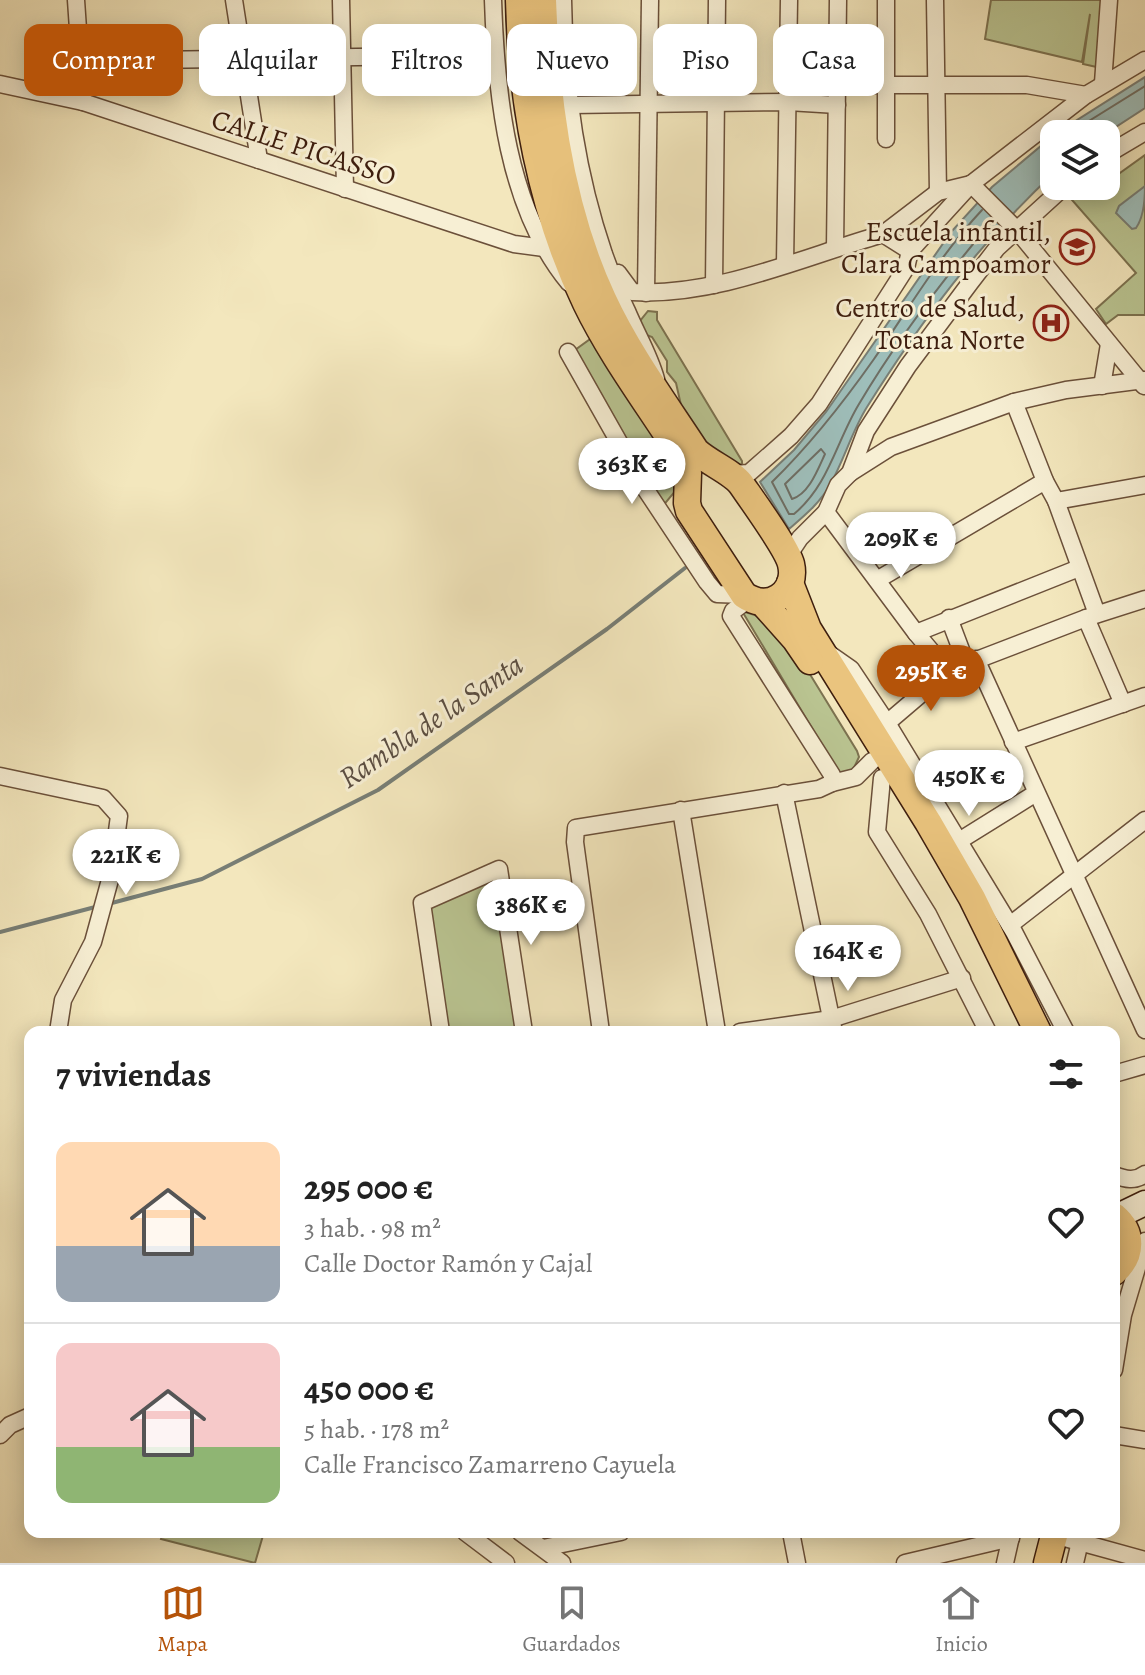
<!DOCTYPE html>
<html lang="es">
<meta charset="utf-8">
<style>
body{margin:0;font-family:Alegreya,serif;background:#f6f6f6;color:#222;height:100vh;display:flex;flex-direction:column;font-size:30px;white-space:nowrap}
*{box-sizing:border-box;margin:0}
p{font-size:26px;color:#767676}
.icon{flex:none;width:44px;height:44px;fill:none;stroke:currentColor;stroke-width:2;stroke-linecap:round;stroke-linejoin:round}
.map{position:relative;flex:1;overflow:hidden}
.drawer{position:absolute;left:24px;top:1026px;width:1096px;height:512px;display:flex;flex-direction:column;background:#fff;border-radius:16px;box-shadow:0 4px 20px #0003}
.drawer>*{flex:none}
.guide{position:absolute;left:24px;top:24px;width:1098px;height:72px;display:flex;gap:16px}
.tools{position:absolute;left:1040px;top:120px;display:grid;gap:16px}
.tools a{display:grid;place-items:center;width:80px;height:80px;border-radius:16px;background:#fff;box-shadow:0 4px 20px #0003;font-size:40px}
.price{position:absolute;translate:-50% -68px;padding:0 18px;border-radius:28px;background:#fff;color:#222;font-size:26px;line-height:52px;filter:drop-shadow(0 2px 4px #0008)}
.price::after{content:'';position:absolute;left:50%;top:48px;width:24px;height:18px;margin-left:-12px;background:inherit;clip-path:polygon(0 0,100% 0,50% 100%)}
.price.on{background:#b45309;color:#fff}
ul{padding:0;list-style:none}
li{display:flex;align-items:center;gap:24px;height:200px;padding:0 32px}
li+li{border-top:2px solid #e0e0e0}
li span{display:grid;place-items:center;flex:none;width:224px;height:160px;border-radius:16px;color:#555}
li>.icon{margin-inline-start:auto}
span .icon{width:96px;height:96px;fill:#fffc;stroke-width:1}
li b{font-size:34px}
h2{display:flex;justify-content:space-between;align-items:center;height:96px;padding:0 32px;font-size:34px}
.chip{padding:0 28px;border-radius:16px;background:#fff;box-shadow:0 4px 20px #0003;font-size:28px;line-height:72px}
.chip.on{background:#b45309;color:#fff}
.tabs{display:flex;justify-content:space-around;align-items:center;height:112px;border-top:2px solid #e0e0e0;background:#fff;font-size:22px;color:#767676}
.tabs a{display:grid;justify-items:center;gap:4px}
.tabs .on{color:#b45309}
.map>svg:first-child{display:block}
</style>
<div class="map">
<svg width="1145" height="1563" viewBox="0 0 1145 1563">
<rect width="100%" height="100%" fill="#f3e7bd"/>
<filter id="stains"><feTurbulence type="fractalNoise" baseFrequency=".0025" numOctaves="4"/><feColorMatrix values="0 0 0 0 .2 0 0 0 0 .09 0 0 0 0 .02 0 0 0 .5 -.17"/></filter>
<radialGradient id="worn" r=".72"><stop offset=".6" stop-color="#630" stop-opacity="0"/><stop offset="1" stop-color="#630" stop-opacity=".3"/></radialGradient>
<g fill="#bac592" stroke="#7c7250" stroke-width="2">
<path d="M991,0H1107L1101,68L1083,64L1090,14L1082,62L985,39Z"/>
<path d="M1145,155V315H1118L1106,324L1096,309L1136,273L1072,200L1078,196L1106,186V183Z"/>
<path d="M648,311L657,312V320L742,461V465L719,458L683,414L676,383L667,372V361L652,337L644,334L640,321Z"/>
<path d="M593,337L676,462L677,489L662,507L575,350Z"/>
<path d="M742,611L761,617L800,658L857,751L859,757L852,772L841,777Z"/>
<path d="M496,873L521,1032H447L426,904Z"/>
<path d="M163,1532H264L255,1563L161,1539Z"/>
</g>
<g fill="#9ebeba" stroke="#787e75" stroke-width="2">
<path d="M1145,77V108L1105,134H1055Z"/>
<path d="M1054,135V173C980,242 921,321 867,407C852,431 844,460 830,485C820,503 804,516 789,529L760,482L794,450L826,412L951,232L992,187Z"/>
<path d="M1145,186C1145,200 1144,217 1136,228L1132,229L1116,213L1119,206Z"/>
</g>
<g fill="none" stroke-linecap="round" stroke-linejoin="round">
<g stroke="#6e6e64" stroke-width="2">
<path d="M1068,134L1145,86"/>
<path d="M982,210C940,255 909,308 874,359C843,403 811,444 772,482L789,514H794C829,485 836,442 859,404C897,340 945,277 993,220"/>
<path d="M821,449L825,454C818,469 809,494 792,499L785,484Z"/>
</g>
<g stroke="#787e75" stroke-width="4">
<path d="M108,904L202,879L378,790L607,629L685,568"/>
<path d="M0,932L99,906"/>
</g>
<g stroke="#6b503a" stroke-width="19">
<g id="street">
<path d="M76,0L83,102"/>
<path d="M234,0L259,160"/>
<path d="M341,0L345,189"/>
<path d="M493,0C496,94 507,208 569,283"/>
<path d="M563,0C564,86 576,172 604,254C611,273 618,293 627,311C637,335 649,354 656,379"/>
<path d="M935,0L938,192"/>
<path d="M82,61L495,55"/>
<path d="M1103,83L1109,0"/>
<path d="M0,84L83,102L514,244L544,248"/>
<path d="M836,85H1027L1086,95"/>
<path d="M570,105L788,102L837,105"/>
<path d="M886,139V0"/>
<path d="M1106,155L1145,132"/>
<path d="M971,184L1016,229L1144,386"/>
<path d="M883,234L938,192L971,184"/>
<path d="M835,248L838,0"/>
<path d="M785,264L789,0"/>
<path d="M618,273L632,292C716,297 803,257 883,234L910,251"/>
<path d="M714,285L717,0"/>
<path d="M646,293L650,0"/>
<path d="M568,352L646,490L707,582L717,594L744,595"/>
<path d="M1102,386L1109,344"/>
<path d="M1014,402L1045,481L1056,501L1097,614"/>
<path d="M850,473L891,447L1014,402L1066,390L1145,380"/>
<path d="M730,474L749,473L791,436L819,404L906,268L910,251L971,184L1086,95L1145,60"/>
<path d="M1056,501L1145,485"/>
<path d="M826,512L916,633L948,671"/>
<path d="M788,556L800,538L826,512L838,485L850,473L866,431L908,366L970,283L997,248L1065,186"/>
<path d="M877,580L1045,481"/>
<path d="M749,599L733,611L731,616L832,775V783"/>
<path d="M949,618L966,663"/>
<path d="M1086,618L1123,704"/>
<path d="M916,633L1079,568"/>
<path d="M831,655L851,669L887,723L1014,932L1066,1032"/>
<path d="M976,659L1145,1030"/>
<path d="M887,723L948,671L1086,618L1145,599"/>
<path d="M1013,742L1145,696"/>
<path d="M0,776L103,798L119,816L111,876L93,942L63,1000L58,1032"/>
<path d="M882,778L877,832L928,914L988,1032"/>
<path d="M784,793L834,1032"/>
<path d="M681,810L717,1032"/>
<path d="M959,841L1036,793"/>
<path d="M1010,925L1145,820"/>
<path d="M441,1032L422,903L499,869L524,1032"/>
<path d="M601,1032L575,842L576,828L819,789L832,783L856,777L872,761"/>
<path d="M740,1032L831,1019L962,978"/>
<path d="M1114,1074L1145,1065"/>
<path d="M1114,1175C1125,1179 1135,1182 1145,1174"/>
<path d="M1114,1370L1123,1315L1145,1241"/>
<path d="M0,1435L10,1425L30,1416"/>
<path d="M1114,1435L1145,1440"/>
<path d="M465,1532L506,1563"/>
<path d="M520,1532L562,1563"/>
<path d="M791,1532L797,1563"/>
<path d="M1054,1535L1145,1560"/>
<path d="M543,1548L621,1532"/>
<path d="M905,1563L1011,1538"/>
<path d="M1005,1563L1012,1532"/>
<path d="M1075,1563L1082,1533"/>
</g>
</g>
<g stroke="#3e1e0e" stroke-width="27">
<path id="secondary" d="M1116,1217L1145,1203"/>
</g>
<g stroke="#3e1e0e" stroke-width="29">
<g id="primary">
<path d="M519,0C521,102 541,210 586,303C612,357 651,408 683,459L688,473L687,503L689,511L744,595C754,602 767,605 779,597C790,590 794,577 791,564C787,548 752,500 741,484C732,472 709,463 696,451C664,402 628,353 603,299C561,209 546,99 543,0"/>
<path d="M790,583L808,629L928,822L972,898L1038,1032"/>
<path d="M762,602L795,639L810,661"/>
<path d="M1114,1216C1133,1232 1133,1255 1114,1272"/>
<path d="M1047,1563L1055,1532"/>
</g>
</g>
<use href="#street" stroke="#f7efd4" stroke-width="16"/>
<use href="#secondary" stroke="#f7efd4" stroke-width="24"/>
<use href="#primary" stroke="#eac47e" stroke-width="26"/>
</g>
<defs>
<g id="school-ring" transform="scale(1.8)"><circle r="9.5" fill="#f7efd4" stroke="#8f2418" stroke-width="1.5"/><path d="M0-5L7-2L0 1L-7-2ZM-4 1L0 2.5L4 1V4Q0 6-4 4Z" fill="#8f2418"/></g>
<g id="hospital-ring" transform="scale(1.8)"><circle r="9.5" fill="#f7efd4" stroke="#8f2418" stroke-width="1.5"/><path d="M-5-5h3v3.5h4V-5h3V5h-3V1.5h-4V5h-3Z" fill="#8f2418"/></g>
</defs>
<g fill-rule="evenodd">
<use href="#school-ring" x="1077" y="247"/>
<use href="#hospital-ring" x="1051" y="323"/>
</g>
<g text-anchor="middle" stroke-width="6" stroke-linejoin="round" paint-order="stroke">
<g font-size="28" fill="#3e1e0e" stroke="#f7efd4">
<text transform="translate(304 147) rotate(18)" y="10">CALLE PICASSO</text>
</g>
<g font-size="28" fill="#3e1e0e" stroke="#f7efd4" text-anchor="end">
<text x="1051" y="241">Escuela infantil,<tspan x="1051" dy="32">Clara Campoamor</tspan></text>
<text x="1025" y="317">Centro de Salud,<tspan x="1025" dy="32">Totana Norte</tspan></text>
</g>
<g font-size="30" font-style="italic" fill="#5b4e42" stroke="#f7efd4">
<text transform="translate(431 721) rotate(-34)" y="10">Rambla de la Santa</text>
</g>
</g>
<rect width="100%" height="100%" filter="url(#stains)"/>
<rect width="100%" height="100%" fill="url(#worn)"/>
</svg>
<div class="tools">
<a><svg class="icon" aria-label="layers" viewBox="0 0 24 24"><path d="M12 4l9 5-9 5-9-5zM3 14l9 5 9-5"/></svg></a>
</div>
<b class="price" style="left:632px;top:506px">363K €</b>
<b class="price" style="left:901px;top:580px">209K €</b>
<b class="price on" style="left:931px;top:713px">295K €</b>
<b class="price" style="left:969px;top:818px">450K €</b>
<b class="price" style="left:126px;top:897px">221K €</b>
<b class="price" style="left:531px;top:947px">386K €</b>
<b class="price" style="left:848px;top:993px">164K €</b>
<div class="guide">
<a class="chip on">Comprar</a>
<a class="chip">Alquilar</a>
<a class="chip">Filtros</a>
<a class="chip">Nuevo</a>
<a class="chip">Piso</a>
<a class="chip">Casa</a>
</div>
<section class="drawer">
<h2>7 viviendas<svg class="icon" aria-label="filters" viewBox="0 0 24 24"><path d="M4 7h16M4 17h16"/><circle cx="9" cy="7" r="2"/><circle cx="15" cy="17" r="2"/></svg></h2>
<ul>
<li><span style="background:linear-gradient(#ffd9b3 65%,#9aa5b1 0)"><svg class="icon" aria-label="home" viewBox="0 0 24 24"><path d="M3 11l9-7 9 7M6 9v11h12V9"/></svg></span><div><b>295 000 €</b><p>3 hab. · 98 m²</p><p>Calle Doctor Ramón y Cajal</p></div><svg class="icon" aria-label="heart" viewBox="0 0 24 24"><path d="M12 20l-8-8c-3-5 5-10 8-4 3-6 11-1 8 4z"/></svg></li>
<li><span style="background:linear-gradient(#f6c9c9 65%,#8fb573 0)"><svg class="icon" aria-label="home" viewBox="0 0 24 24"><path d="M3 11l9-7 9 7M6 9v11h12V9"/></svg></span><div><b>450 000 €</b><p>5 hab. · 178 m²</p><p>Calle Francisco Zamarreno Cayuela</p></div><svg class="icon" aria-label="heart" viewBox="0 0 24 24"><path d="M12 20l-8-8c-3-5 5-10 8-4 3-6 11-1 8 4z"/></svg></li>
</ul>
</section>
</div>
<nav class="tabs">
<a class="on"><svg class="icon" aria-label="map" viewBox="0 0 24 24"><path d="M3 6l6-2 6 2 6-2v14l-6 2-6-2-6 2zM9 4v14M15 6v14"/></svg>Mapa</a>
<a><svg class="icon" aria-label="saved" viewBox="0 0 24 24"><path d="M7 4h10v16l-5-4-5 4z"/></svg>Guardados</a>
<a><svg class="icon" aria-label="home" viewBox="0 0 24 24"><path d="M3 11l9-7 9 7M6 9v11h12V9"/></svg>Inicio</a>
</nav>
